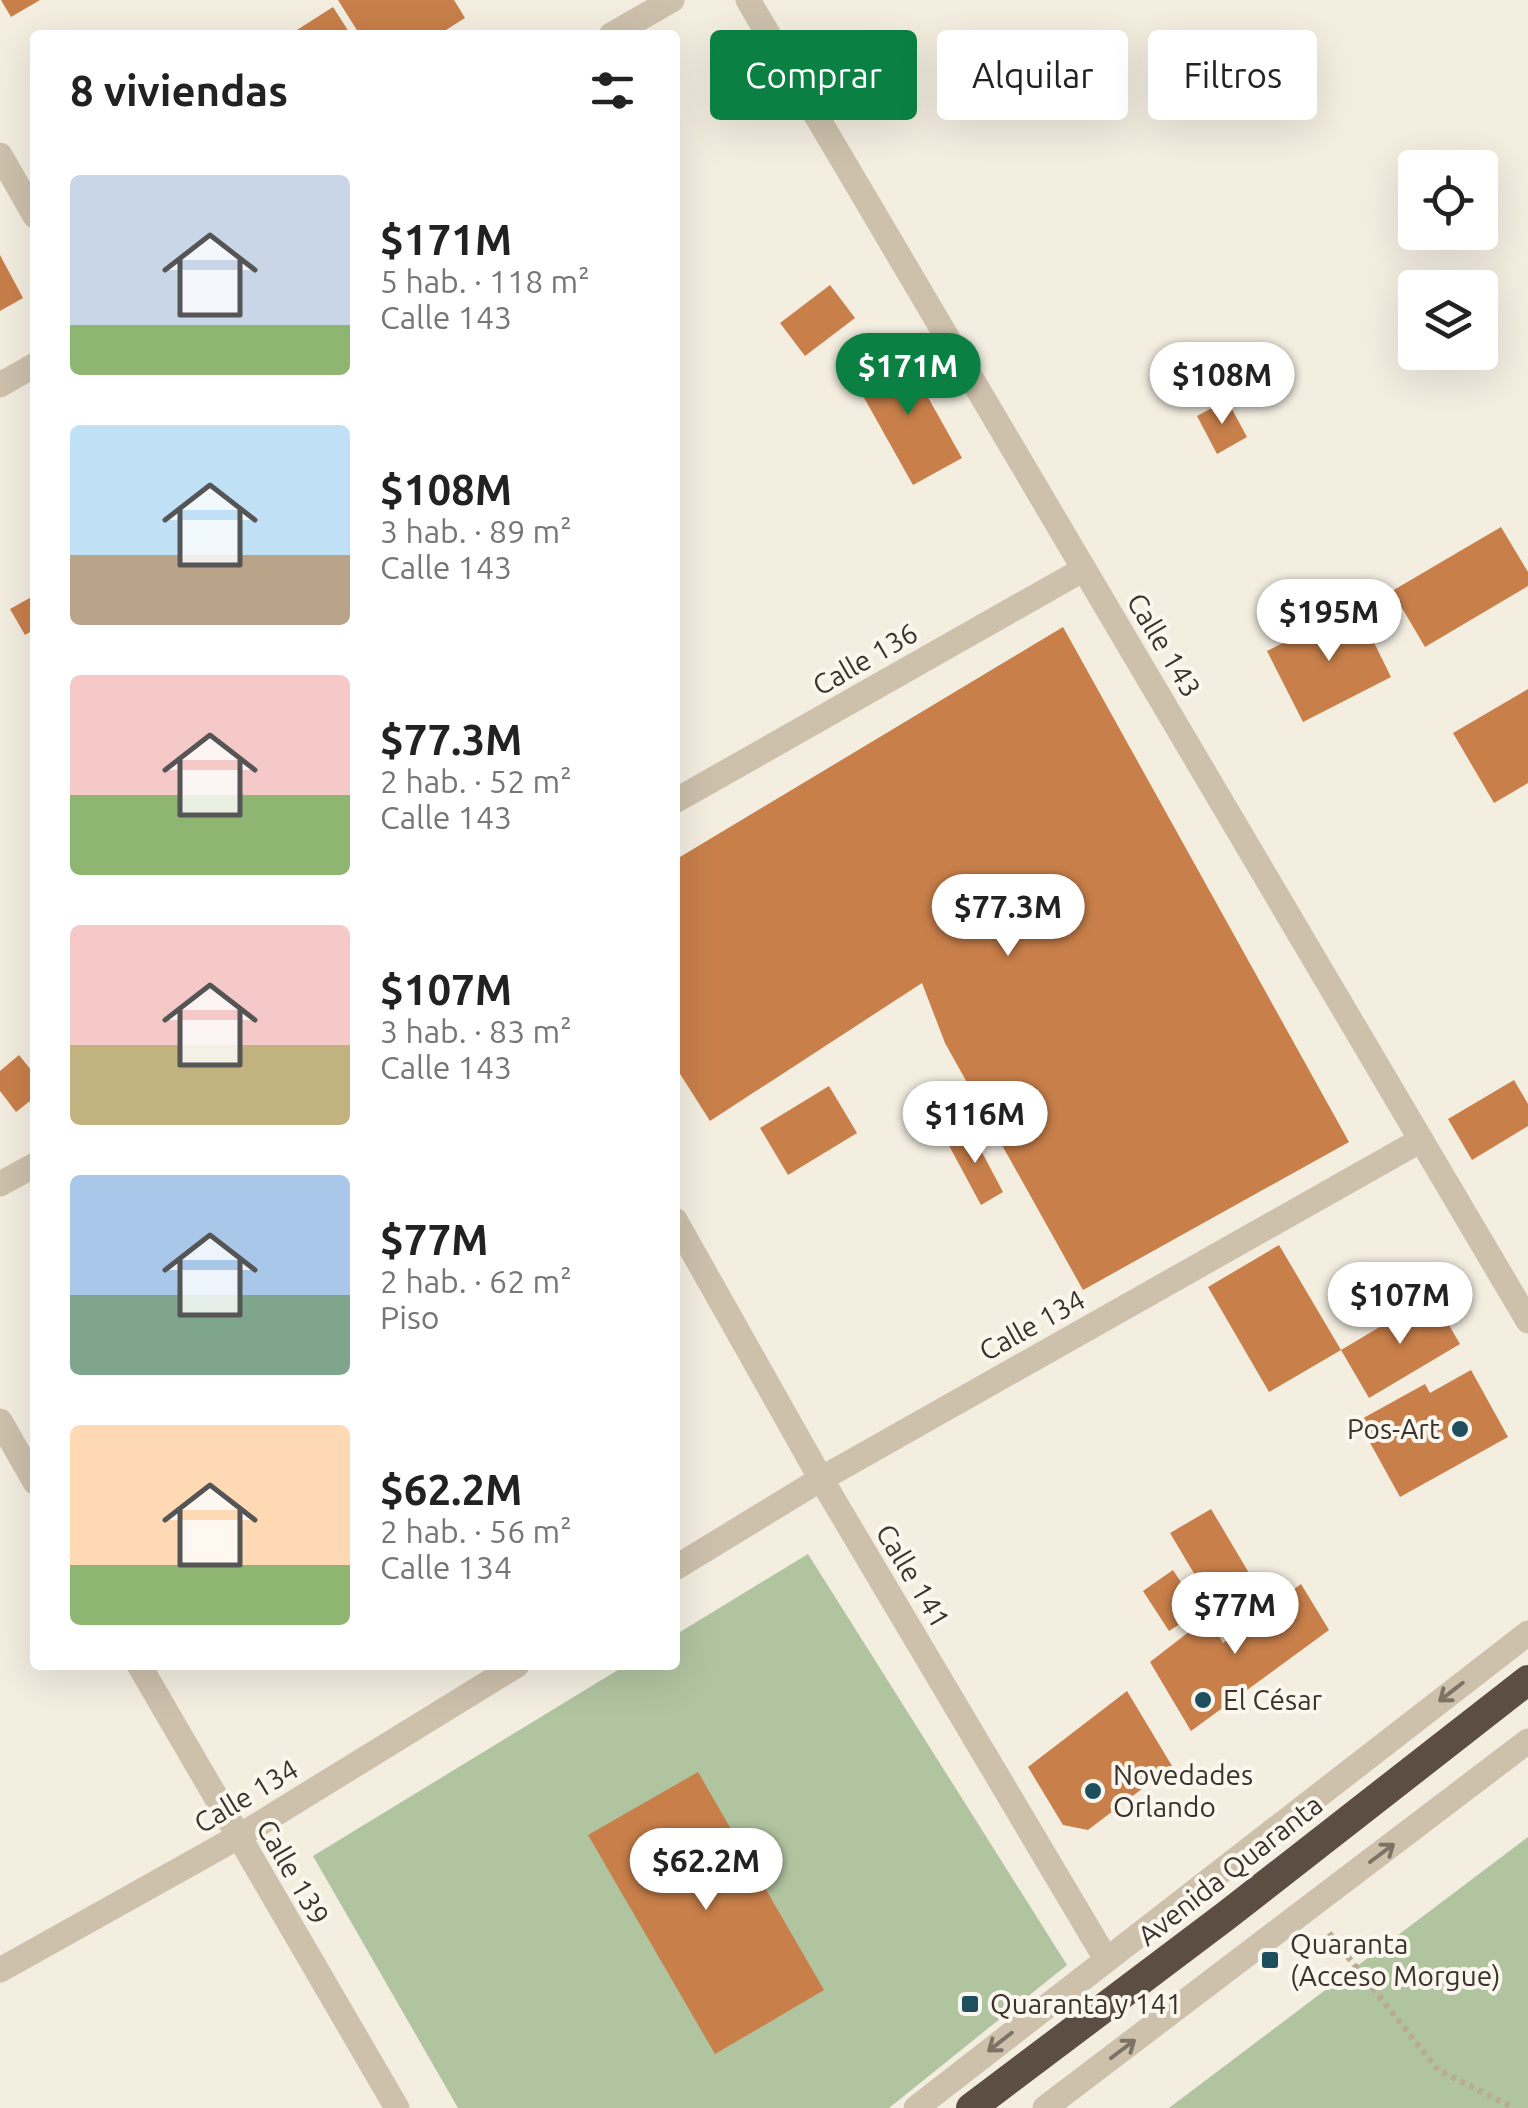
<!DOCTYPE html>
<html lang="es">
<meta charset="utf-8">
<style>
body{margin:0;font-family:Ubuntu,sans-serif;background:#f2f2f2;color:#222;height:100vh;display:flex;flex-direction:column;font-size:38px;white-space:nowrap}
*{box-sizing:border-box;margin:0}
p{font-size:32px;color:#767676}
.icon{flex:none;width:55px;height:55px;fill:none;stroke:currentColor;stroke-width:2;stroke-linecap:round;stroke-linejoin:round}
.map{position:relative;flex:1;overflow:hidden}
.drawer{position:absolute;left:30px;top:30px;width:650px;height:1640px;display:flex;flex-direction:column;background:#fff;border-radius:10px;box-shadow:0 10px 40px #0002}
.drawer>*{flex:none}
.guide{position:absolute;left:710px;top:30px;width:668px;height:90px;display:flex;gap:20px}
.buttons{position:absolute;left:1398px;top:150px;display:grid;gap:20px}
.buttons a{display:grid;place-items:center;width:100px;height:100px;border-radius:10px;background:#fff;box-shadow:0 10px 40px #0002;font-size:50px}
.price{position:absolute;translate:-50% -85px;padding:0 22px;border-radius:35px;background:#fff;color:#222;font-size:32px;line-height:65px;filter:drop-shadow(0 2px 5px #0008)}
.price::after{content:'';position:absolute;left:50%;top:60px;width:30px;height:22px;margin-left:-15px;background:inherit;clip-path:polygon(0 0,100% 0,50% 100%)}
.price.active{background:#0b8043;color:#fff}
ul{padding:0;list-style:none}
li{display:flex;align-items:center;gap:30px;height:250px;padding:0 40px}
li span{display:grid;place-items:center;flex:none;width:280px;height:200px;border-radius:10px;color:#555}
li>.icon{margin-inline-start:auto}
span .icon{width:120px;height:120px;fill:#fffc;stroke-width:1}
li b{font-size:42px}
h2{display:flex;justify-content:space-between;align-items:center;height:120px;padding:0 40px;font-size:42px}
.tag{padding:0 35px;border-radius:10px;background:#fff;box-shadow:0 10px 40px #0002;font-size:35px;line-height:90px}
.tag.active{background:#0b8043;color:#fff}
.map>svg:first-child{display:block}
</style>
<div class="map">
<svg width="1528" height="2108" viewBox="0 0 1528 2108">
<rect width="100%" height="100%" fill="#f4eee1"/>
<g fill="#b1c4a0">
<path d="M808,1554L1067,1965L889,2108H458L313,1856L626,1665H675V1635Z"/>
<path d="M1528,1837V2108H1169Z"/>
</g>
<g fill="#c87f4a">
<path d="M1,0H40L11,17Z"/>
<path d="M338,0H454L465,18L438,35H360Z"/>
<path d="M333,7L351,35H289Z"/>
<path d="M0,255L23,298L0,311Z"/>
<path d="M830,285L855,318L805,356L780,323Z"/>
<path d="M902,351L962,458L913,485L853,378Z"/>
<path d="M1227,400L1247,437L1217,454L1197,416Z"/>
<path d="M1501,527L1528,572V586L1425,647L1392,591Z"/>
<path d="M35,595V629L25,635L10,609Z"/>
<path d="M1356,606L1391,677L1303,722L1267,651Z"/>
<path d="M1063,627L1349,1142L1083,1290L945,1043L922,983L710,1121L675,1066V860Z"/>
<path d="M1528,689V783L1494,803L1453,733Z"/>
<path d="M19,1055L35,1075V1097L16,1112L0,1091V1071Z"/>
<path d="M1514,1080L1528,1104V1126L1472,1160L1448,1119Z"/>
<path d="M829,1086L857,1133L788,1175L760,1128Z"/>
<path d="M969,1128L1003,1192L981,1205L946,1140Z"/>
<path d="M1279,1245L1341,1350L1269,1392L1208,1287Z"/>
<path d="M1432,1296L1460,1344L1369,1398L1341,1350Z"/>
<path d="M1471,1370L1508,1437L1400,1497L1358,1421L1425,1384L1430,1393Z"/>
<path d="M1211,1509L1249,1573L1208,1597L1170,1533Z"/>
<path d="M1173,1570L1200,1611L1169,1631L1143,1591Z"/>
<path d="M1301,1584L1329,1630L1191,1731L1150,1662L1208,1617L1223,1643Z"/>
<path d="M1127,1691L1172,1766L1088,1830L1063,1825L1028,1767Z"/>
<path d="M698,1772L824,1990L715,2054L588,1835Z"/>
</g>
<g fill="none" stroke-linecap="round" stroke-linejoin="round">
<path stroke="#b9ab96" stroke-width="6" stroke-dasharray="5 5" stroke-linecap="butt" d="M1329,1933L1438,2070L1514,2108"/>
<g stroke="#cdc1ac" stroke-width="25">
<path d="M748,0L1528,1321"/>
<path d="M611,35L672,0"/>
<path d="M0,155L35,216"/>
<path d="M0,385L35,365"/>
<path d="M675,801L1084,569"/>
<path d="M0,1184L35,1165"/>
<path d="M675,1220L821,1479L1106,1959"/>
<path d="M0,1421L35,1482"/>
<path d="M675,1568L821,1479L1421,1140"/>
<path d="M139,1665L397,2108"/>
<path d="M0,1970L238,1837L517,1665"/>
<path d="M916,2108L1528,1633"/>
<path d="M1045,2108L1528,1741"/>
</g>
<path stroke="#5c4e42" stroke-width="30" d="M971,2108L1227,1915L1528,1680"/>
</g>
<defs><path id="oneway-shaft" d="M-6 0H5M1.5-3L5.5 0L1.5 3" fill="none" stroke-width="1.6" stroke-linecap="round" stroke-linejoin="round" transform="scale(2.5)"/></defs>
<g stroke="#7d7365">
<use href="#oneway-shaft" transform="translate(1451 1692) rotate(142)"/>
<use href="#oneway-shaft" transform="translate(1382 1853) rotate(-37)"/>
<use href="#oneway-shaft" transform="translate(1000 2042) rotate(142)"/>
<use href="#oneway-shaft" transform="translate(1123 2049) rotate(-37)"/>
</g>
<g fill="#1f4e5e" stroke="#fbf7ee" stroke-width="4">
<circle cx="1460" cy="1429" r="10"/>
<circle cx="1203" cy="1700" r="10"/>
<circle cx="1093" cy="1791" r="10"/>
<rect x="1260" y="1950" width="20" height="20" rx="5"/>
<rect x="960" y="1994" width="20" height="20" rx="5"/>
</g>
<g text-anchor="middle" stroke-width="8" stroke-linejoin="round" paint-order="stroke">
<g font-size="28" fill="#3b332b" stroke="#fbf7ee">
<text transform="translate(1164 645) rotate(59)" y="10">Calle 143</text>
<text transform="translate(865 659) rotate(-30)" y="10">Calle 136</text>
<text transform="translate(1032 1325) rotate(-29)" y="10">Calle 134</text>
<text transform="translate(913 1576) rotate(59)" y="10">Calle 141</text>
<text transform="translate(246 1796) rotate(-31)" y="10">Calle 134</text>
<text transform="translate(1230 1870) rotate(-38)" y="10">Avenida Quaranta</text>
<text transform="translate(293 1872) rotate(60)" y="10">Calle 139</text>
</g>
<g font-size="28" fill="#3b332b" stroke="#fbf7ee" text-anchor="start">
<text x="1440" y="1439" text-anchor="end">Pos-Art</text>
<text x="1223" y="1710">El César</text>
<text x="1113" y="1785">Novedades<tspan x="1113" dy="32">Orlando</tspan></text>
<text x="1290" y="1954">Quaranta<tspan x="1290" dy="32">(Acceso Morgue)</tspan></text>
<text x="990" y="2014">Quaranta y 141</text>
</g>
</g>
</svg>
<div class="buttons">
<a><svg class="icon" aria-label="locate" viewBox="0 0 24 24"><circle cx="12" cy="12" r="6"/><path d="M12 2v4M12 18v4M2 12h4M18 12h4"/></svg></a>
<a><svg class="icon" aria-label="layers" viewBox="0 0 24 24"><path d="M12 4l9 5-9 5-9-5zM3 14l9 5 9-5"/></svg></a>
</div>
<b class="price active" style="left:908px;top:418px">$171M</b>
<b class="price" style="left:1222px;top:427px">$108M</b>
<b class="price" style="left:1329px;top:664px">$195M</b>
<b class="price" style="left:1008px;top:959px">$77.3M</b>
<b class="price" style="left:975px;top:1166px">$116M</b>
<b class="price" style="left:1400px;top:1347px">$107M</b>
<b class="price" style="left:1235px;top:1657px">$77M</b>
<b class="price" style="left:706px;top:1913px">$62.2M</b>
<div class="guide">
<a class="tag active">Comprar</a>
<a class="tag">Alquilar</a>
<a class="tag">Filtros</a>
</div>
<section class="drawer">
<h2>8 viviendas<svg class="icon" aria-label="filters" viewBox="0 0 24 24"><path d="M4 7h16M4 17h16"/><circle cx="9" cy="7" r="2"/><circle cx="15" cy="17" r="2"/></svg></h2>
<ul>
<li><span style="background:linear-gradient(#c9d6e8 75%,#8fb573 0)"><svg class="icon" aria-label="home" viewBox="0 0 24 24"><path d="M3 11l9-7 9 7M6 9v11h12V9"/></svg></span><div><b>$171M</b><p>5 hab. · 118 m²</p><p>Calle 143</p></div></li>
<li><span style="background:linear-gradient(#bfe0f5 65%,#b9a48a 0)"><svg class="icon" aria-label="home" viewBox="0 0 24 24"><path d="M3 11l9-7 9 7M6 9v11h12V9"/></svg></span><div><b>$108M</b><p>3 hab. · 89 m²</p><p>Calle 143</p></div></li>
<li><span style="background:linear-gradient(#f6c9c9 60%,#8fb573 0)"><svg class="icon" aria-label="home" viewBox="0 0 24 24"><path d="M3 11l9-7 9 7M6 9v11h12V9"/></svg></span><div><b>$77.3M</b><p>2 hab. · 52 m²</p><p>Calle 143</p></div></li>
<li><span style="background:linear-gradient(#f6c9c9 60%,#c2b280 0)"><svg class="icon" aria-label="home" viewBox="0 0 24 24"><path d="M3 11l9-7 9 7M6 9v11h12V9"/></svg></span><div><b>$107M</b><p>3 hab. · 83 m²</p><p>Calle 143</p></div></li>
<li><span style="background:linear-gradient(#a9c7e8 60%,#7fa58c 0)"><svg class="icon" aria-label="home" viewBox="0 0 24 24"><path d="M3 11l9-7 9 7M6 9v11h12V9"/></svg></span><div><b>$77M</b><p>2 hab. · 62 m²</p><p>Piso</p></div></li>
<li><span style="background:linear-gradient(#ffd9b3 70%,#8fb573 0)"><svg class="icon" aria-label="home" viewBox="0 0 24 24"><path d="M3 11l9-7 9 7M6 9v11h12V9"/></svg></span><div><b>$62.2M</b><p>2 hab. · 56 m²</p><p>Calle 134</p></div></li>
</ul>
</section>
</div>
